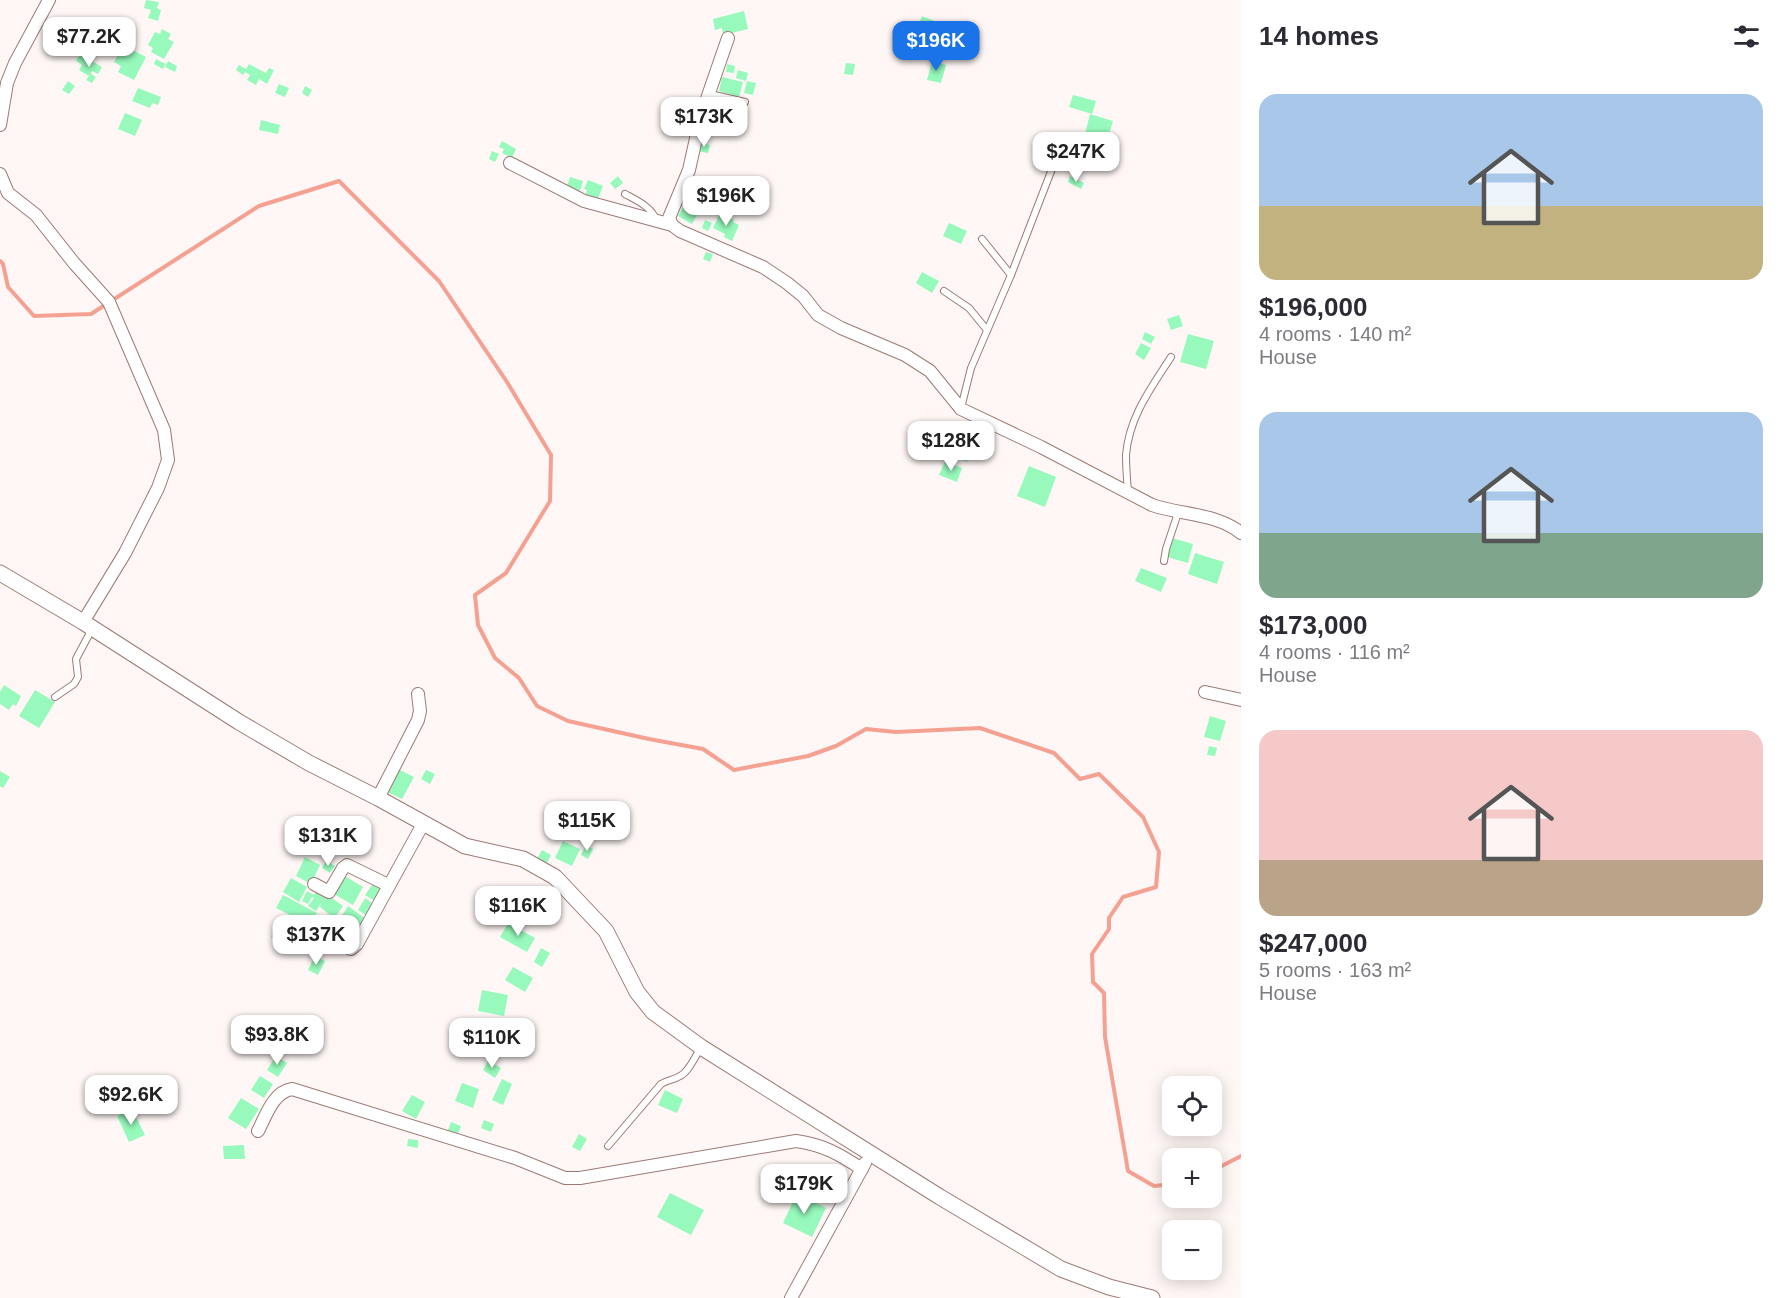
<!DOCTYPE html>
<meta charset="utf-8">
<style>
body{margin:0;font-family:Helvetica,sans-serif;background:#f7f7f7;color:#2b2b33;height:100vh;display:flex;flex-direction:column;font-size:22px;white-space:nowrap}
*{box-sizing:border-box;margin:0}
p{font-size:20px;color:#7c7c81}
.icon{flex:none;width:33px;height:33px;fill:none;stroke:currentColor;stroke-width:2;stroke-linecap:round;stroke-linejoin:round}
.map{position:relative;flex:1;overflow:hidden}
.details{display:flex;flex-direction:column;background:#fff;width:540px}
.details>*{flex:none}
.tools{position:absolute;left:1162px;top:1076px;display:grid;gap:12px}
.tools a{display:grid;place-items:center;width:60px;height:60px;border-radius:12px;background:#fff;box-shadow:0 3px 15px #0003;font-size:30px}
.price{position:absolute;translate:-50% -51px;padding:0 14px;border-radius:12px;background:#fff;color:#222;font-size:20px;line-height:39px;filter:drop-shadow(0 2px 3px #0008)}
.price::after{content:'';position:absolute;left:50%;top:36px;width:18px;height:14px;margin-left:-9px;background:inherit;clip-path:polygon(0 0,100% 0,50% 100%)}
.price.selected{background:#1a73e8;color:#fff}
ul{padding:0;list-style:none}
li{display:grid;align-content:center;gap:12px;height:318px;padding:0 18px}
li span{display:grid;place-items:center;height:186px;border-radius:18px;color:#555}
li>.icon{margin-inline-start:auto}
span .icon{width:108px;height:108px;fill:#fffc;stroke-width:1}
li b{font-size:26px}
h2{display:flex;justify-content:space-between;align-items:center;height:72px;padding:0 18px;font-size:26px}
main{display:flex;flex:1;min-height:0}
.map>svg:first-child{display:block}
</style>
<main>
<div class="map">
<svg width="1241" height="1298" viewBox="0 0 1241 1298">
<rect width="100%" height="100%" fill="#fff7f6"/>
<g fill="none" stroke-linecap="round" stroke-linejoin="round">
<g stroke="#f4a192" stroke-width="4">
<path d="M0,261L3,264L8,287L34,316L91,314L259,206L339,181L439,281L507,382L551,455L550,501L506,573L475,595L478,625L495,658L519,678L537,706L568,721L649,739L703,749L734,770L808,756L836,746L866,729L896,732L980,728L1054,753L1080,779L1099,774L1143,817L1159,852L1156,887L1123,897L1109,918V929L1092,954L1093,982L1104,993L1105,1037L1128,1171L1154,1186L1173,1184"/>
<path d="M1212,1171L1241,1156"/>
</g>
</g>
<g fill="#97f9bb">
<path d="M146,0L159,2L157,8L161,10L158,21L148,18L151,10L144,8Z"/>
<path d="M744,11L748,29L723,35L722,28L715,30L713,19Z"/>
<path d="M922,16L937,22L932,35L917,29Z"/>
<path d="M905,28L922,35L917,49L900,42Z"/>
<path d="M162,29L171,34L168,39L174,42L164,59L151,52L153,48L148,45L155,32L160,34Z"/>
<path d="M123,45L146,57L134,80L118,72L121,66L114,62Z"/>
<path d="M80,54L102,67L98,74L92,71L91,74L96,77L92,83L86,80L89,76L79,70L82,65L76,61Z"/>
<path d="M156,59L166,64L163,69L154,64Z"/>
<path d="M168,61L177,66L175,72L165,67Z"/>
<path d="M932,61L946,65L941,83L927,80Z"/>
<path d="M846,63L855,64L853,75L844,74Z"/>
<path d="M249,64L266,73L269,68L274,70L267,84L259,79L256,85L247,80L250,75L245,72L243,75L236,70L239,65L246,69Z"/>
<path d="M727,64L735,66L734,73L726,72Z"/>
<path d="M738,70L748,73L746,81L736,78Z"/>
<path d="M722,77L743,82L739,97L719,91Z"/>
<path d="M68,81L75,86L69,94L62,90Z"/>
<path d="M747,81L756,83L753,95L744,93Z"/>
<path d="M279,84L289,88L285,97L275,93Z"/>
<path d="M305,86L312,90L308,97L302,93Z"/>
<path d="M138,88L161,97L158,105L152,103L150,108L132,101Z"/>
<path d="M1073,95L1096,101L1092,114L1069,107Z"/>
<path d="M707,105L731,109L729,125L705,121Z"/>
<path d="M125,113L142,120L135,136L118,129Z"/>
<path d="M1090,114L1113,121L1107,141L1085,134Z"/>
<path d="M261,120L280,125L278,134L259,130Z"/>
<path d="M502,141L516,149L512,158L502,153L504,149L499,147Z"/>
<path d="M700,143L710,145L708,153L698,151Z"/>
<path d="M1062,150L1073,153L1070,166L1059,163Z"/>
<path d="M492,151L499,154L495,162L489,159Z"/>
<path d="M618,176L623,183L615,189L610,183Z"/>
<path d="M1070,176L1084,183L1081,189L1068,182Z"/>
<path d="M570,177L583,181L579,194L566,190Z"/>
<path d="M588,180L603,186L597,201L585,196L587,190L584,189Z"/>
<path d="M687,200L701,208L692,224L678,216Z"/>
<path d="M720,213L734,220L733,222L739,225L732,241L724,237L725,234L713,228Z"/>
<path d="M705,220L712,223L708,231L702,228Z"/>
<path d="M949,223L967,231L961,244L943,236Z"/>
<path d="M706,252L713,254L710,262L703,259Z"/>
<path d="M922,272L939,281L932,293L916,283Z"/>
<path d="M1179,315L1183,326L1171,330L1167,319Z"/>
<path d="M1145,332L1155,337L1151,344L1142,339Z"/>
<path d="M1188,334L1214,341L1206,369L1180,362Z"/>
<path d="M1141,343L1151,348L1144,360L1135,354Z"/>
<path d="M964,431L982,437L977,451L959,446Z"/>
<path d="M957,452L969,457L967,462L955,458Z"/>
<path d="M945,461L962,468L957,482L939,475Z"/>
<path d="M1029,466L1056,477L1045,507L1017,496Z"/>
<path d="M1172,538L1193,544L1188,563L1167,557Z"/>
<path d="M1195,553L1224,562L1217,584L1188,574Z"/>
<path d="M1141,568L1167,578L1161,592L1135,581Z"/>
<path d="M4,685L21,696L16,706L13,704L9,710L0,704V692Z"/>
<path d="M35,690L55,702L39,728L19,716Z"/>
<path d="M1210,716L1226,721L1220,741L1204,737Z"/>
<path d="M1209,746L1217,748L1215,756L1207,755Z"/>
<path d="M398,769L414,777L402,799L387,792Z"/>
<path d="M426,770L435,774L430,784L421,779Z"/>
<path d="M0,771L10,777L3,788L0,786Z"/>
<path d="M563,841L580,849L572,866L555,858Z"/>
<path d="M586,845L593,849L588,859L581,855Z"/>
<path d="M542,850L551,855L546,865L536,860Z"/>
<path d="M305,857L320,865L311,884L296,876Z"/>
<path d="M326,861L335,866L330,873L322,868Z"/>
<path d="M343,875L363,887L353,905L332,893Z"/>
<path d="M291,878L307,887L299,902L283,892Z"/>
<path d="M375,881L384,887L375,901L365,895Z"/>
<path d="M502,886L529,900L518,921L492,907Z"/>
<path d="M318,888L328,895L324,902L329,896L343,906L334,918L320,907L321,903L316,911L308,906L314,898L312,897L308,904L302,901L307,891L314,895Z"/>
<path d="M283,895L317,913L310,925L276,908Z"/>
<path d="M365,898L374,904L367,916L358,910Z"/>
<path d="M348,906L366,919L356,934L338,922Z"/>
<path d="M282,919L290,923L286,930L278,926Z"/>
<path d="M508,923L535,938L527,952L500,937Z"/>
<path d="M275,928L284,932L280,941L271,937Z"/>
<path d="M295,929L305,934L300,943L290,938Z"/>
<path d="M541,948L550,953L542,967L534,962Z"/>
<path d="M315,956L325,961L318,975L308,970Z"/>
<path d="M513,967L533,978L525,992L505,980Z"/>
<path d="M482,990L508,995L504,1016L478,1011Z"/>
<path d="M506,1024L516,1028L508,1047L497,1042Z"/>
<path d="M276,1056L287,1063L278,1077L267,1070Z"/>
<path d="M488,1061L501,1068L495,1078L483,1070Z"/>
<path d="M260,1076L273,1084L264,1098L251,1090Z"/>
<path d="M502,1079L512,1084L503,1105L492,1100Z"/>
<path d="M462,1083L479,1089L473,1108L455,1101Z"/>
<path d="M665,1090L683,1099L677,1113L658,1105Z"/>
<path d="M412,1095L425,1102L416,1119L402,1111Z"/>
<path d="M241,1098L259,1109L246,1129L228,1118Z"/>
<path d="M132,1109L145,1135L129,1142L117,1116Z"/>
<path d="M484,1120L494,1124L491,1132L481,1128Z"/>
<path d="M451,1122L461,1126L457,1137L447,1133Z"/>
<path d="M579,1134L587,1139L580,1151L572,1147Z"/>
<path d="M408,1139L418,1140V1148L407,1146Z"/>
<path d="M244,1145L245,1159H224L223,1146Z"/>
<path d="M670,1193L704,1210L691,1235L657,1217Z"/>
<path d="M797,1193L826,1208L812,1237L783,1223Z"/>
</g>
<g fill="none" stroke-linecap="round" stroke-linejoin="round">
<g stroke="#9c7a74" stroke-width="8">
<g id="service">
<path d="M710,94L745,102"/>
<path d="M625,194C636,200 652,207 656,220"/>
<path d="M1011,275L1052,169"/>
<path d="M944,291L969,308L987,330"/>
<path d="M961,408L971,368L1011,275L982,239"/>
<path d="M1128,492C1127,480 1126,467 1126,455C1129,417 1151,388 1171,357"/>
<path d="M1164,561L1166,549L1178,513"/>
<path d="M55,697L74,684L78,677L76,659L92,629"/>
<path d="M328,919L360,938"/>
<path d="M608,1146L661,1084C667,1080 674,1080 680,1076C689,1072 695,1056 701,1048"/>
</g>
</g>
<g stroke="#9c7a74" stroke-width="14">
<g id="minor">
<path d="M728,38L701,116L689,170L669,218L672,225L680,231L763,267L787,283L803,296L818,315L841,328L905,355L930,371L961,409L1041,447L1152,505C1181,515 1216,513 1241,533"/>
<path d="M0,125L7,83L15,63L49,0"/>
<path d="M510,163L584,201L672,225"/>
<path d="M0,174L8,193L36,215L74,263L109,302L164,430L168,460L158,488L125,553L83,622"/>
<path d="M1205,692L1241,700"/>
<path d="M378,798L418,720L420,711L418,694"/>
<path d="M314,884L329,892L343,868L347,865L388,885"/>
<path d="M309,929L351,949L357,944L423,824"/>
<path d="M258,1131C266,1116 273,1092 292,1089L515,1158L565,1178H580L796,1141C824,1145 839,1154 862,1169"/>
<path d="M791,1298L865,1163"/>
</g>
</g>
<g stroke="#9c7a74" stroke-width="17">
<path id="tertiary" d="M0,573L83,622L239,722L309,763L378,798L465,846L523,859L555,877L606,931L637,992L653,1012L701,1047L940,1197L1061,1269L1109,1287L1152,1298"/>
</g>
<use href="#service" stroke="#fff" stroke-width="6"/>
<use href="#minor" stroke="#fff" stroke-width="12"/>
<use href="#tertiary" stroke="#fff" stroke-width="15"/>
</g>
</svg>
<div class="tools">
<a><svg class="icon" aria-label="locate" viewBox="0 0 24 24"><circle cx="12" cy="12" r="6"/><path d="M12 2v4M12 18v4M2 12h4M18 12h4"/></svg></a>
<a>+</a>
<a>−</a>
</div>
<b class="price" style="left:89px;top:68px">$77.2K</b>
<b class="price selected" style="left:936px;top:72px">$196K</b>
<b class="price" style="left:704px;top:148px">$173K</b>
<b class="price" style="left:1076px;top:183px">$247K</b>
<b class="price" style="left:726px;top:227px">$196K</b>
<b class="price" style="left:951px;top:472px">$128K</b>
<b class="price" style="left:587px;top:852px">$115K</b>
<b class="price" style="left:328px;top:867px">$131K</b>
<b class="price" style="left:518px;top:937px">$116K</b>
<b class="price" style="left:316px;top:966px">$137K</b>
<b class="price" style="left:277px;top:1066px">$93.8K</b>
<b class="price" style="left:492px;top:1069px">$110K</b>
<b class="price" style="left:131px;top:1126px">$92.6K</b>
<b class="price" style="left:804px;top:1215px">$179K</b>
</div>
<section class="details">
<h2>14 homes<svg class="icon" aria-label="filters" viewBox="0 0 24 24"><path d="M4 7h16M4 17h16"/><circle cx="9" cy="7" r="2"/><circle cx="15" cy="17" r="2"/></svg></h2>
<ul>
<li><span style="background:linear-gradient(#a9c7e8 60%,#c2b280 0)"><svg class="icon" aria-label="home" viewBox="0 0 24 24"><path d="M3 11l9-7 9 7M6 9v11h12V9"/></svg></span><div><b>$196,000</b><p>4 rooms · 140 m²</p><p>House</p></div></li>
<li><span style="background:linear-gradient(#a9c7e8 65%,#7fa58c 0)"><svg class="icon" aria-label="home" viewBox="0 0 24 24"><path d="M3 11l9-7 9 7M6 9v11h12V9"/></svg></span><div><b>$173,000</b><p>4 rooms · 116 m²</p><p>House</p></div></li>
<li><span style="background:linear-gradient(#f6c9c9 70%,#b9a48a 0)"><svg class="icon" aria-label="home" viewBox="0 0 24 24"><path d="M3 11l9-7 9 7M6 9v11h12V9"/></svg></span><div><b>$247,000</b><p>5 rooms · 163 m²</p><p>House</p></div></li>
</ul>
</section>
</main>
